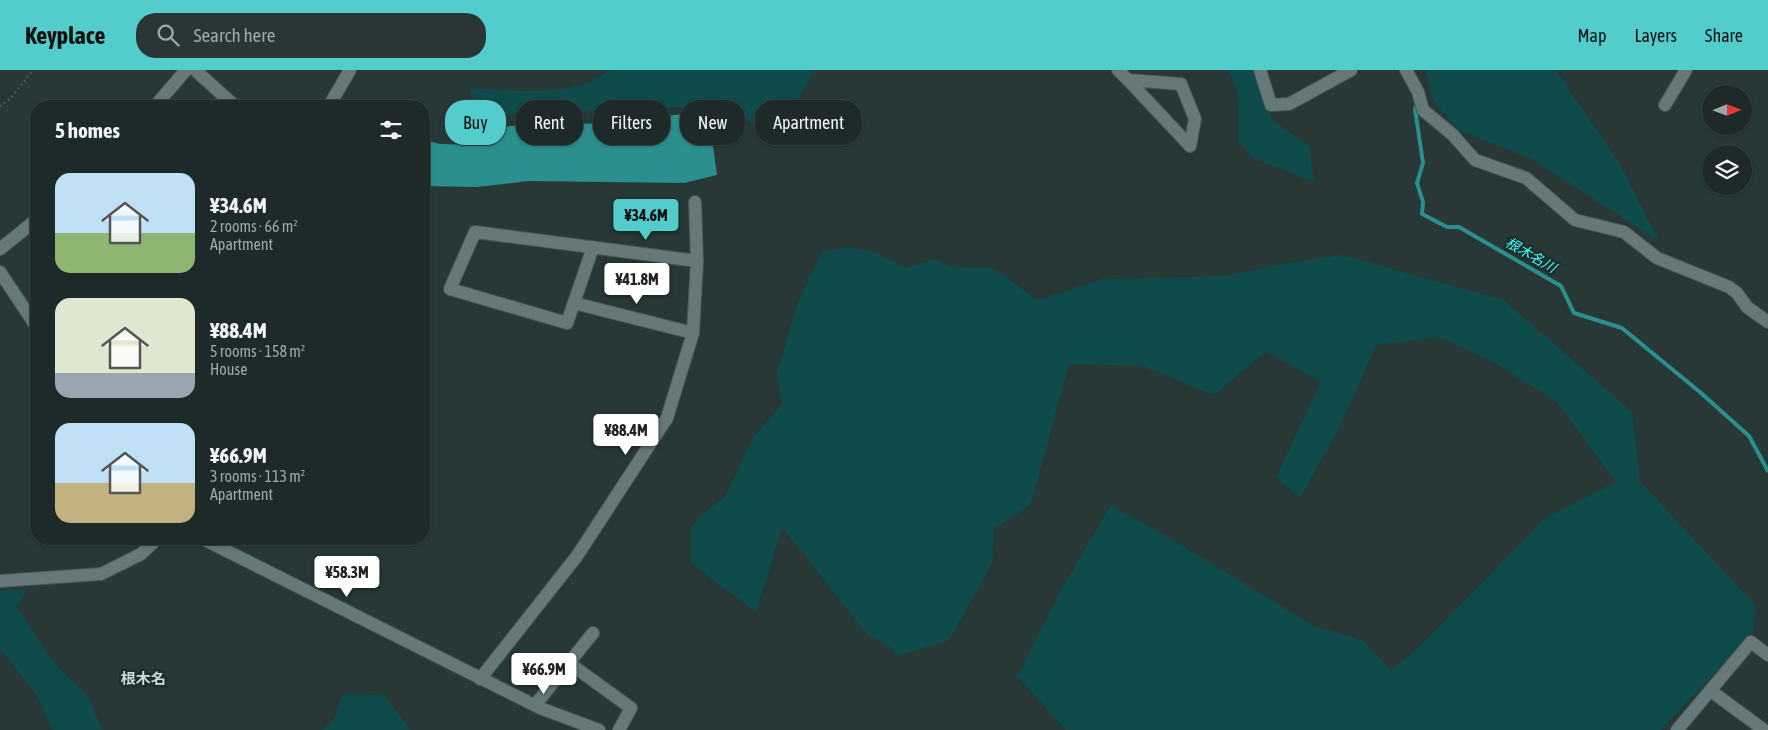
<!DOCTYPE html>
<meta charset="utf-8">
<style>
body{margin:0;font-family:"Asap Condensed","Noto Sans JP",sans-serif;background:#2a3635;color:#f1f3f6;height:100vh;display:flex;flex-direction:column;font-size:19px;white-space:nowrap}
*{box-sizing:border-box;margin:0}
p{font-size:16px;color:#a0a7a8}
.icon{flex:none;width:28px;height:28px;fill:none;stroke:currentColor;stroke-width:2;stroke-linecap:round;stroke-linejoin:round}
.map{position:relative;flex:1;overflow:hidden}
.side{position:absolute;left:30px;top:30px;width:400px;height:445px;display:flex;flex-direction:column;background:#1d2a29;border-radius:20px;box-shadow:0 1px 4px #0004,0 0 0 1px #3b4646}
.side>*{flex:none}
.guide{position:absolute;left:445px;top:30px;width:475px;height:45px;display:flex;gap:10px}
.needle{width:32px;rotate:89deg}
.controls{position:absolute;left:1702px;top:15px;display:grid;gap:10px}
.controls a{display:grid;place-items:center;width:50px;height:50px;border-radius:50%;background:#1d2a29;box-shadow:0 1px 4px #0004,0 0 0 1px #3b4646;font-size:25px}
.price{position:absolute;translate:-50% -42px;padding:0 11px;border-radius:5px;background:#fff;color:#222;font-size:16px;line-height:32px;filter:drop-shadow(0 1px 2px #0008)}
.price::after{content:'';position:absolute;left:50%;top:30px;width:15px;height:11px;margin-left:-8px;background:inherit;clip-path:polygon(0 0,100% 0,50% 100%)}
.price.on{background:#52cdcc;color:#111}
ul{padding:0;list-style:none}
li{display:flex;align-items:center;gap:15px;height:125px;padding:0 25px}
li span{display:grid;place-items:center;flex:none;width:140px;height:100px;border-radius:15px;color:#555}
li>.icon{margin-inline-start:auto}
span .icon{width:60px;height:60px;fill:#fffc;stroke-width:1}
li b{font-size:21px}
h2{display:flex;justify-content:space-between;align-items:center;height:60px;padding:0 25px;font-size:21px}
.tag{padding:0 18px;border-radius:20px;background:#1d2a29;box-shadow:0 1px 4px #0004,0 0 0 1px #3b4646;font-size:18px;line-height:45px}
.tag.on{background:#52cdcc;color:#111}
header{display:flex;align-items:center;gap:30px;box-sizing:border-box;height:70px;padding:0 25px;background:#52cdcc;color:#111}
header strong{font-size:24px}
nav{display:flex;gap:28px;margin-inline-start:auto;font-size:18px}
.search{width:350px;height:45px;background:#2a3635;display:flex;align-items:center;gap:12px;box-sizing:border-box;padding:0 18px;border-radius:20px;color:#a0a7a8;font-size:19px}
.map>svg:first-child{display:block}
</style>
<header>
<strong>Keyplace</strong>
<div class="search"><svg class="icon" aria-label="search" viewBox="0 0 24 24"><circle cx="10" cy="10" r="6"/><path d="M15 15l6 6"/></svg>Search here</div>
<nav><a>Map</a><a>Layers</a><a>Share</a></nav>
</header>
<div class="map">
<svg width="1768" height="660" viewBox="0 0 1768 660">
<rect width="100%" height="100%" fill="#273837"/>
<g fill="#0e4b4a">
<path d="M609,0H814L776,71L728,35L509,45L475,49L470,18C510,21 577,28 609,0Z"/>
<path d="M1228,0H1256L1272,50L1309,76L1314,112L1255,89L1239,73L1237,20Z"/>
<path d="M1426,0H1556L1620,94L1659,171L1530,88L1458,60L1432,28Z"/>
<path d="M848,177L873,182L906,198L936,188L950,197L992,198L1038,230L1102,209L1223,206L1294,192L1342,185L1504,230L1632,342L1640,411L1756,536L1753,563L1661,660H1066L1017,606L1061,520L1111,435L1166,466L1314,556L1364,571L1391,601L1422,574L1545,448L1616,412L1557,332L1498,295L1441,267L1376,275L1342,352L1300,428L1276,407L1321,312L1266,281L1214,325L1142,296L1069,294L1031,434L994,459L992,494L949,570L898,586L891,578L866,564L816,499L782,458L756,542L691,493V457L707,440L725,427L753,368L782,334L777,303L798,232L822,182Z"/>
<path d="M27,519L17,538L56,595L88,626L102,660H53L37,626L0,578V521Z"/>
<path d="M343,624L384,625L411,660H323L334,649Z"/>
</g>
<path fill="#2b8f8e" d="M708,41L717,105L684,113L529,111L476,117L424,116V70L440,74L479,75L493,62L509,56L609,53Z"/>
<g fill="none" stroke-linecap="round" stroke-linejoin="round">
<path stroke="#2b8f8e" stroke-width="4" d="M1418,32L1415,39L1423,93L1417,113L1423,132L1422,144L1447,157H1459L1561,216L1574,243L1622,258L1701,323L1749,366L1768,401"/>
<g stroke="#485656" stroke-width="14">
<g id="minor">
<path d="M195,0L235,36"/>
<path d="M1118,0L1128,10"/>
<path d="M1260,0L1271,35L1289,34L1351,0"/>
<path d="M1406,0L1418,22L1423,40L1453,65L1475,90L1526,108L1575,150L1624,162L1657,188L1729,217L1737,223L1747,237L1768,252"/>
<path d="M1128,10L1181,14L1195,49L1190,76Z"/>
<path d="M1665,35L1686,0"/>
<path d="M155,36L186,0"/>
<path d="M329,36L350,0"/>
<path d="M593,177L567,253L450,219L475,162L697,191"/>
<path d="M0,179L36,150"/>
<path d="M0,202L36,256"/>
<path d="M574,233L693,263"/>
<path d="M203,469L540,638L599,660"/>
<path d="M0,511L101,504L141,484L157,469"/>
<path d="M569,593L631,638L619,660"/>
<path d="M480,609L577,486L667,348L693,263L697,191L695,132"/>
<path d="M1711,621L1764,660"/>
<path d="M535,635L593,563"/>
<path d="M1677,660L1751,572L1768,585"/>
</g>
</g>
<path stroke="#606f6e" stroke-width="2.5" stroke-dasharray="1 4" stroke-linecap="butt" d="M0,36L11,28L33,0"/>
<use href="#minor" stroke="#667978" stroke-width="12"/>
</g>
<g text-anchor="middle" stroke-width="5" stroke-linejoin="round" paint-order="stroke">
<g font-size="14" font-style="italic" fill="#44fcfb" stroke="#1d2e2d">
<text transform="translate(1531 185) rotate(30)" y="5">根木名川</text>
</g>
<g font-size="15" font-weight="bold" fill="#c8dddc" stroke="#1d2e2d">
<text x="143" y="614">根木名</text>
</g>
</g>
</svg>
<div class="controls">
<a><svg class="needle" viewBox="-14 -14 28 28"><path d="M0-13l5 13h-10z" fill="#e53935"/><path d="M0 13l5-13h-10z" fill="#a0a7a8"/></svg></a>
<a><svg class="icon" aria-label="layers" viewBox="0 0 24 24"><path d="M12 4l9 5-9 5-9-5zM3 14l9 5 9-5"/></svg></a>
</div>
<b class="price on" style="left:646px;top:171px">¥34.6M</b>
<b class="price" style="left:637px;top:235px">¥41.8M</b>
<b class="price" style="left:626px;top:386px">¥88.4M</b>
<b class="price" style="left:347px;top:528px">¥58.3M</b>
<b class="price" style="left:544px;top:625px">¥66.9M</b>
<div class="guide">
<a class="tag on">Buy</a>
<a class="tag">Rent</a>
<a class="tag">Filters</a>
<a class="tag">New</a>
<a class="tag">Apartment</a>
</div>
<section class="side">
<h2>5 homes<svg class="icon" aria-label="filters" viewBox="0 0 24 24"><path d="M4 7h16M4 17h16"/><circle cx="9" cy="7" r="2"/><circle cx="15" cy="17" r="2"/></svg></h2>
<ul>
<li><span style="background:linear-gradient(#bfe0f5 60%,#8fb573 0)"><svg class="icon" aria-label="home" viewBox="0 0 24 24"><path d="M3 11l9-7 9 7M6 9v11h12V9"/></svg></span><div><b>¥34.6M</b><p>2 rooms · 66 m²</p><p>Apartment</p></div></li>
<li><span style="background:linear-gradient(#dfe7d0 75%,#9aa5b1 0)"><svg class="icon" aria-label="home" viewBox="0 0 24 24"><path d="M3 11l9-7 9 7M6 9v11h12V9"/></svg></span><div><b>¥88.4M</b><p>5 rooms · 158 m²</p><p>House</p></div></li>
<li><span style="background:linear-gradient(#bfe0f5 60%,#c2b280 0)"><svg class="icon" aria-label="home" viewBox="0 0 24 24"><path d="M3 11l9-7 9 7M6 9v11h12V9"/></svg></span><div><b>¥66.9M</b><p>3 rooms · 113 m²</p><p>Apartment</p></div></li>
</ul>
</section>
</div>
